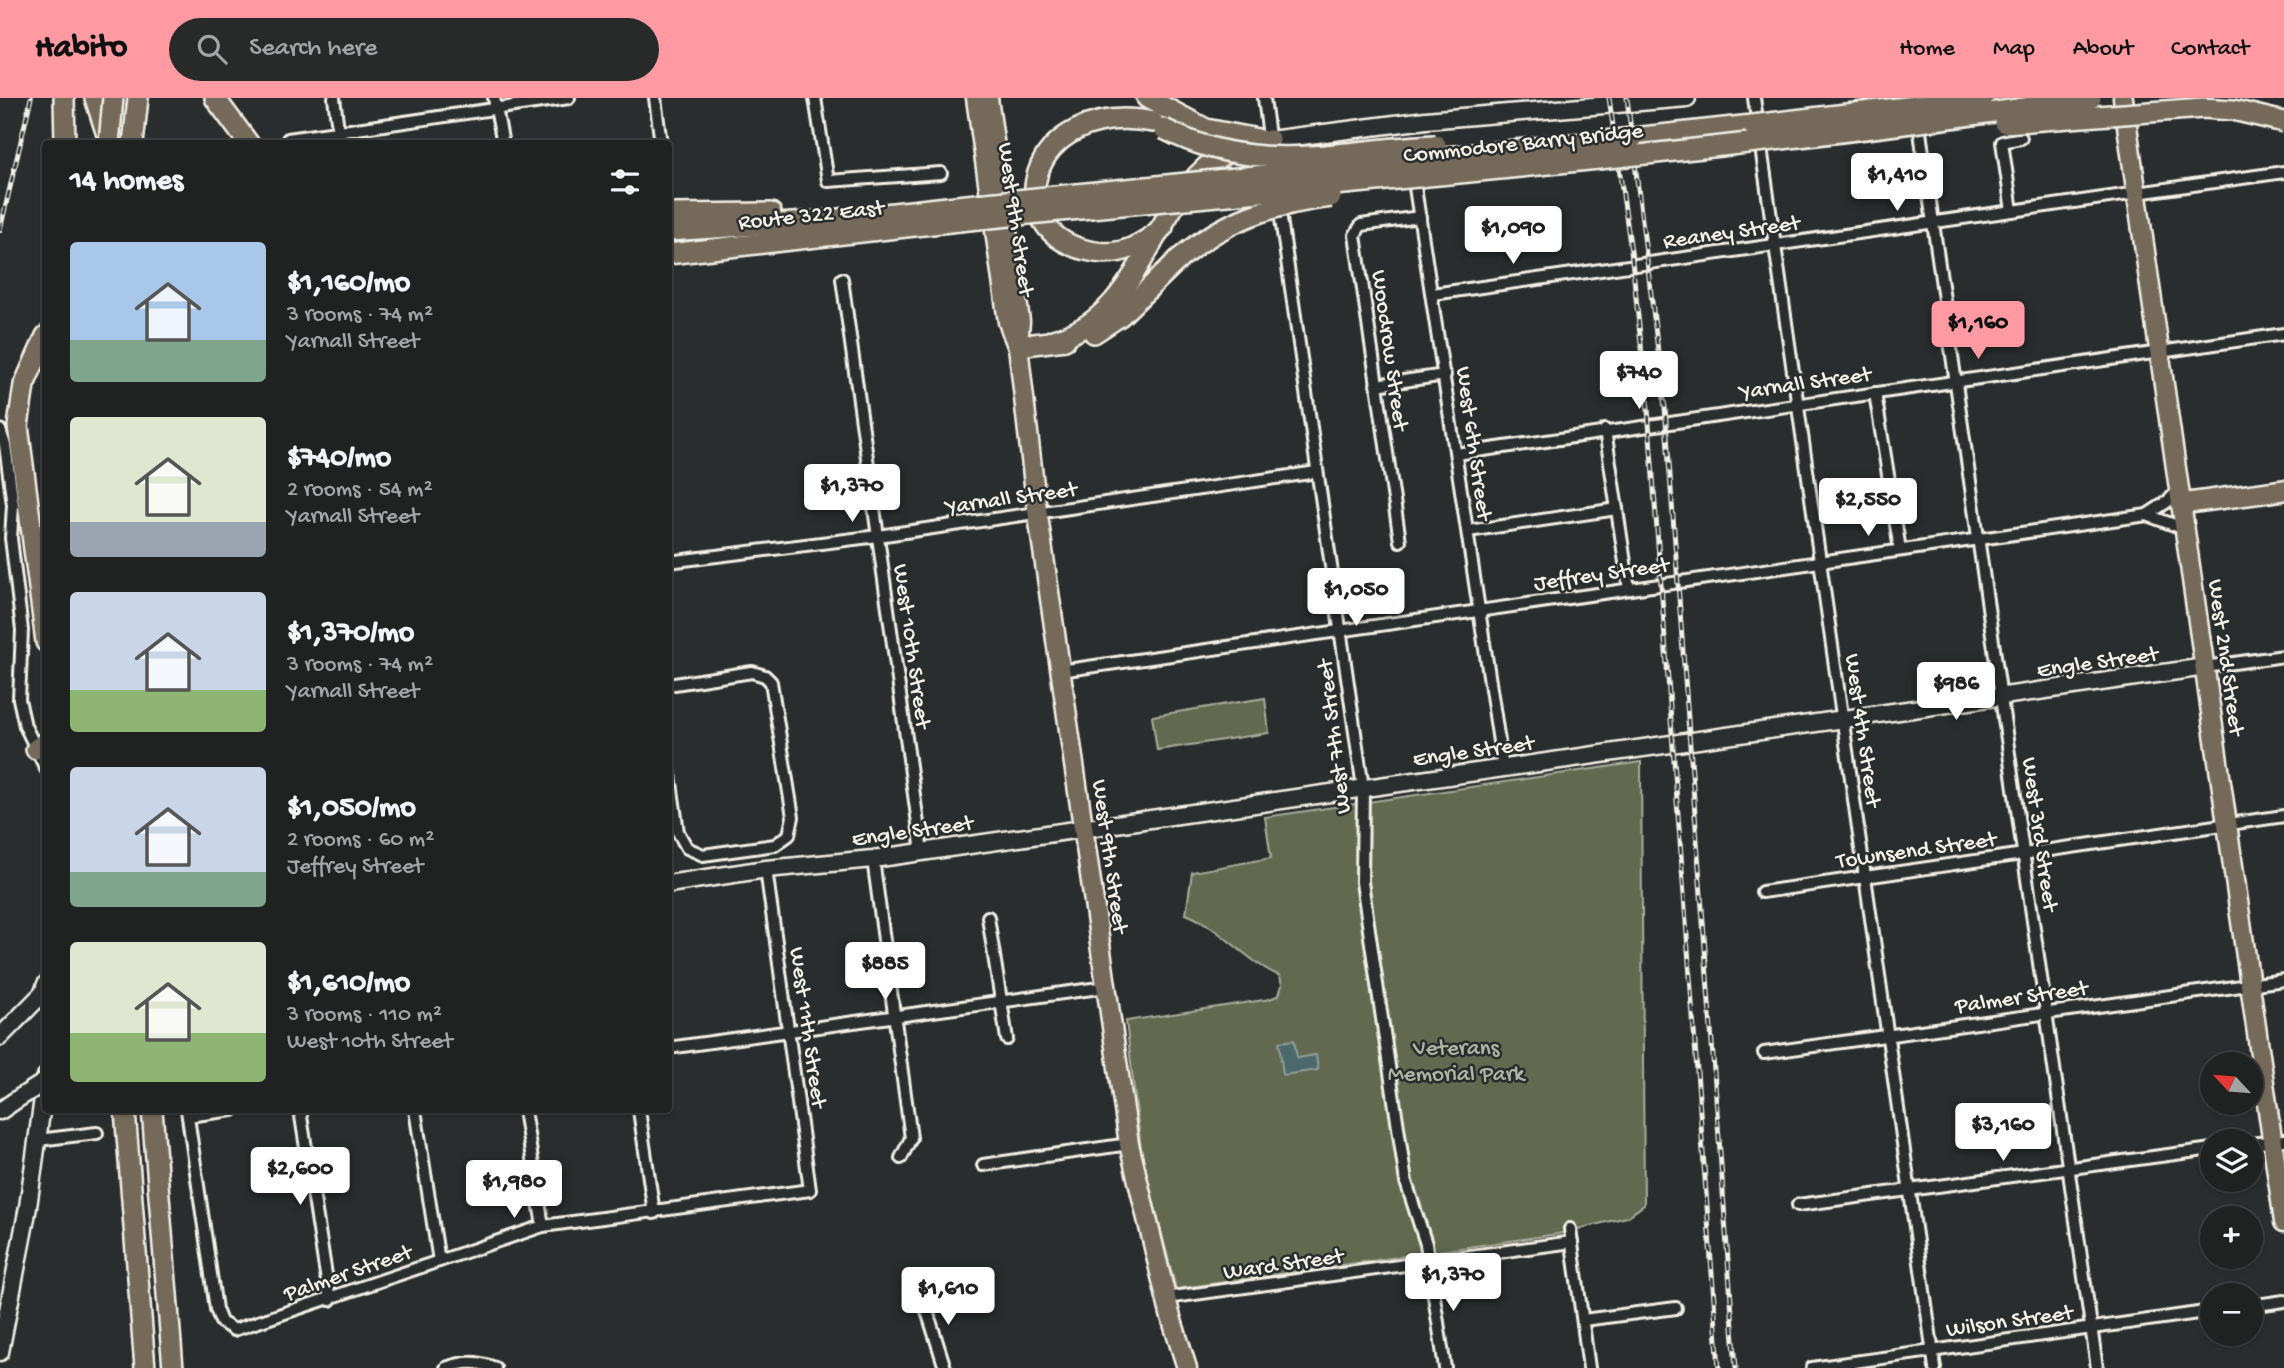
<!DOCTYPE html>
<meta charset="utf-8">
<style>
body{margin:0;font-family:"Gochi Hand",sans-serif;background:#282a2a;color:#f1f3f6;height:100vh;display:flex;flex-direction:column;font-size:26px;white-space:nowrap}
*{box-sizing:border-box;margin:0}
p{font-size:23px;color:#a2a4a5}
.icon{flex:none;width:38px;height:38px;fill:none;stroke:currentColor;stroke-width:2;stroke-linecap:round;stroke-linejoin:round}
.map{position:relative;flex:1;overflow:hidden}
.panel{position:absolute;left:42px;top:42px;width:630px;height:973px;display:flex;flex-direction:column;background:#202222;border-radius:7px;box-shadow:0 2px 5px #0004,0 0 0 2px #3d3f40}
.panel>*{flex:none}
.needle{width:46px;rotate:296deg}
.tools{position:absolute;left:2200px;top:954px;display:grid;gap:14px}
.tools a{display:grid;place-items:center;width:63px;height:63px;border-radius:50%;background:#202222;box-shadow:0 2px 5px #0004,0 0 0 2px #3d3f40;font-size:35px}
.price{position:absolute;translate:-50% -60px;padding:0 16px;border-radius:7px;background:#fff;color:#222;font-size:23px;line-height:46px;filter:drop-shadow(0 2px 4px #0008)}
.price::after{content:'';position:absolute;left:50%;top:42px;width:21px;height:16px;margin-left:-10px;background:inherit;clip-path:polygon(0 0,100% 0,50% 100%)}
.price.current{background:#ff9aa2;color:#111}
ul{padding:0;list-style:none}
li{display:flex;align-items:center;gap:21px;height:175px;padding:0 28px}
li span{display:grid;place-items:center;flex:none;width:196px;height:140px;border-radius:7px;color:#555}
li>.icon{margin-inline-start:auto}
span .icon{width:84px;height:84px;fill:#fffc;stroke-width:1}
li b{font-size:30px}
h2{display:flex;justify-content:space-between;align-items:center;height:84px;padding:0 28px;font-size:30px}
header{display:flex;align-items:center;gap:42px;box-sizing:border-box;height:98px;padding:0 35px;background:#ff9aa2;color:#111}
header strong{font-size:33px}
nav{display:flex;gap:38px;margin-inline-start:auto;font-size:24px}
.search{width:490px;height:63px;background:#282a2a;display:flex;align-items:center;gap:18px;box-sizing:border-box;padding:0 24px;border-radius:38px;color:#a2a4a5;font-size:26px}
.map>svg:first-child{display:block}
</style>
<header>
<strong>Habito</strong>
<div class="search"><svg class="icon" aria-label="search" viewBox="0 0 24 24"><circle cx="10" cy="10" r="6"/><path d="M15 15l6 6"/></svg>Search here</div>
<nav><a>Home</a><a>Map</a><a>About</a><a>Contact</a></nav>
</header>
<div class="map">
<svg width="2284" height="1270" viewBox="0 0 2284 1270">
<rect width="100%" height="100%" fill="#2a2d2e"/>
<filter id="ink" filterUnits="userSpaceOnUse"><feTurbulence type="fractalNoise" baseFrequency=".0143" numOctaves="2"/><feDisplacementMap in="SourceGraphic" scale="14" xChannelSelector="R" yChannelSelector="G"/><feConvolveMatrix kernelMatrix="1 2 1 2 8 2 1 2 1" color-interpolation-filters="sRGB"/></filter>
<g filter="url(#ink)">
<g fill="#62694f" stroke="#abad9c" stroke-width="2">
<path d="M1265,600L1269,635L1157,652L1152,618Z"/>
<path d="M1641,664L1644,1107L1627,1119L1558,1136L1176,1191L1142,1059L1126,923L1270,901L1279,897L1282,887L1280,878C1245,863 1222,830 1186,816L1192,774L1271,760L1265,719Z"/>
</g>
<path fill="#4b686d" stroke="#8f9f9e" stroke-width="2" d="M1294,942L1297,960L1316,957L1318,972L1283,977L1279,944Z"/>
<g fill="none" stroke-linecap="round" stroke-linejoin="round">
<g stroke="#f4f1e8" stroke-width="16">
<g id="street">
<path d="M334,0L340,46"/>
<path d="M494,0L503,46"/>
<path d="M655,0L661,46"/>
<path d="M815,0L828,83L941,75"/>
<path d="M1264,0L1270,46"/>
<path d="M1754,0L1935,1270"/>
<path d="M1918,20L2097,1270"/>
<path d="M288,41L569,0"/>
<path d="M1413,76L1503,670"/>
<path d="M1279,107L1363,690L1362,784L1406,1084L1426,1146L1445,1270"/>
<path d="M2012,113L2002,44L2021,40"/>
<path d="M842,181L922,754"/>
<path d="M1433,196L2284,74"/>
<path d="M1376,287L1445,277"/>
<path d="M1875,295L1900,452"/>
<path d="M0,332L5,347L13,407L11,440L22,532L19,601L25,628L46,671"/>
<path d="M1605,332L1629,491"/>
<path d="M1456,356L2284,236"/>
<path d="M2147,417L2185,431"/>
<path d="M1468,433L1617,411"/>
<path d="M1400,443L1355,137L1361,127L1420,119"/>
<path d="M668,464L878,438L1317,374"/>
<path d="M2205,569L2284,558"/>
<path d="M1060,573L2147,417L2167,404L2179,392"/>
<path d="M668,587L752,574L765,578L771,584L793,719L789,737L775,747L703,757L687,750L678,734L668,663"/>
<path d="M873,761L911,1040L901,1060"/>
<path d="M1762,794L2284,718"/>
<path d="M988,819L1007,941"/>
<path d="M668,950L1106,889"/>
<path d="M1764,955L2284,882"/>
<path d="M187,1012L216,1211L221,1224L234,1232L543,1128L810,1092L766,771"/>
<path d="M300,1012L330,1202"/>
<path d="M415,1012L439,1163"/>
<path d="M524,1012L543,1128"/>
<path d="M639,1012L654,1115"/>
<path d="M188,1018L233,1012"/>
<path d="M38,1042L97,1035"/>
<path d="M2250,1046L2284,1042"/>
<path d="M983,1067L1129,1046"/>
<path d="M1798,1107L2212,1051"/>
<path d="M1570,1131L1589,1270"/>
<path d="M922,1197L945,1270"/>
<path d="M1166,1200L1572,1144"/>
<path d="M2250,1208L2284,1203"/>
<path d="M1583,1222L1676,1210"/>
<path d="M446,1270C464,1263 477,1263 495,1270"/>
<path d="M1812,1270L2212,1213"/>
</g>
</g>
<g stroke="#f4f1e8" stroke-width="21">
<g id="secondary">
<path d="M1270,42L1426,22L1687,0"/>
<path d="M668,786L766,771L873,761L2205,569"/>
<path d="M0,939L43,895L46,886"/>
<path d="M0,1013L19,1000"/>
<path d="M0,1254L28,1109L46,978"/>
</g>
</g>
<g stroke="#f4f1e8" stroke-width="23">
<g id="primary">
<path d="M976,0L1008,224L1016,245"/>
<path d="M988,0L1020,223L1018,248L1036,404L1129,1046L1170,1216L1187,1270"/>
<path d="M2123,0L2284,1124"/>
</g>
</g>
<g stroke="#f4f1e8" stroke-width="24">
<g id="highway">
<path d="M64,0L65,46"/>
<path d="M95,0L110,46"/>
<path d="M215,0L249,46"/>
<path d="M1147,0L1206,31L1258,41"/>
<path d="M1153,24C1026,0 993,138 1095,154C1122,158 1143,147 1163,129"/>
<path d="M1633,40L1752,27"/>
<path d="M133,46L138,0"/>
<path d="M668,116L771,115"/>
<path d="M668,133L822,123L956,108"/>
<path d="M668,156L959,123"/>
<path d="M1094,235L1120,218L1179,161"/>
<path d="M46,238L24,287L18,328L46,544"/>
<path d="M1053,242C1141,220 1150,109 1215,62C1231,51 1251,47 1270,42"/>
<path d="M1018,248L1065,242"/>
<path d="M2181,406L2284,392"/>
<path d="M36,651L46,644"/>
<path d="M125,1012L145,1270"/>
<path d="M152,1012L173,1270"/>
</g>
</g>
<use href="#street" stroke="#2a2d2e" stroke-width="10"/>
<use href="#secondary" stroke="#2a2d2e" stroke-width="16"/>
<use href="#primary" stroke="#746a5a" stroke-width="18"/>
<use href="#highway" stroke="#746a5a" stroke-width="19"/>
<g stroke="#f4f1e8" stroke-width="5">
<g id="rail">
<path d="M1609,0L1631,153L1648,311L1719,1270"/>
<path d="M1627,0L1665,310L1736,1270"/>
<path d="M0,132L31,0"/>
</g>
</g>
<use href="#rail" stroke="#2a2d2e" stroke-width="2.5" stroke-dasharray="8" stroke-linecap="butt"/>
<g stroke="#f4f1e8" stroke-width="21" stroke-linecap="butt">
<path id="secondary-bridge" d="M19,1000L46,983"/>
</g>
<g stroke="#f4f1e8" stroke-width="24" stroke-linecap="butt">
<g id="highway-bridge">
<path d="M2005,25L2203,10L2233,12L2284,24"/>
<path d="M1752,27L1983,0"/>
<path d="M1164,31C1256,79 1340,51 1436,47"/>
<path d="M109,46L113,0"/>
<path d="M956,108L1633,40"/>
<path d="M959,123C1336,85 1716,57 2091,0"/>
<path d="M1179,161C1224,122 1273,106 1331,99"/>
</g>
</g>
<use href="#secondary-bridge" stroke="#2a2d2e" stroke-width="16"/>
<use href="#highway-bridge" stroke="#746a5a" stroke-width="19"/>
</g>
</g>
<g text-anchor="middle" stroke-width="5" stroke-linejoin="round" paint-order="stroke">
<g font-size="23" fill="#f4f1e8" stroke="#2a2d2e">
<text transform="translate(1523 43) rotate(-6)" y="8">Commodore Barry Bridge</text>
<text transform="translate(811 115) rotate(-6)" y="8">Route 322 East</text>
<text transform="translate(1018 121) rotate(82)" y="8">West 9th Street</text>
<text transform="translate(1731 132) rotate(-8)" y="8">Reaney Street</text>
<text transform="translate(1392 252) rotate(82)" y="8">Woodrow Street</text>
<text transform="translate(1805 283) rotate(-8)" y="8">Yarnall Street</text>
<text transform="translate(1476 345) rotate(82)" y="8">West 6th Street</text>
<text transform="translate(1011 398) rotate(-8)" y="8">Yarnall Street</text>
<text transform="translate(1601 474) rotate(-8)" y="8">Jeffrey Street</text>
<text transform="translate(914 548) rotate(82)" y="8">West 10th Street</text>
<text transform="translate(2228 559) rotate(82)" y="8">West 2nd Street</text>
<text transform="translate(2097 562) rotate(-8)" y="8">Engle Street</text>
<text transform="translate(1865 632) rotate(82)" y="8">West 4th Street</text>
<text transform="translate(1332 639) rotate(-97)" y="8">West 7th Street</text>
<text transform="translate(1473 651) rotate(-8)" y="8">Engle Street</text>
<text transform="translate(912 731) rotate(-8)" y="8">Engle Street</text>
<text transform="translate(2042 736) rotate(82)" y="8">West 3rd Street</text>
<text transform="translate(1916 750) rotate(-8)" y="8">Townsend Street</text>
<text transform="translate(1112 758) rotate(82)" y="8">West 9th Street</text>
<text transform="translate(2021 897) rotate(-8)" y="8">Palmer Street</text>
<text transform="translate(810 929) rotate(82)" y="8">West 11th Street</text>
<text transform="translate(1283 1164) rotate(-8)" y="8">Ward Street</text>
<text transform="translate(347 1173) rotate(-19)" y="8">Palmer Street</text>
<text transform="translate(2009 1221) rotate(-8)" y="8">Wilson Street</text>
</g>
<g font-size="23" fill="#b2b4a3" stroke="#2a2d2e">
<text x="1456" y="956">Veterans<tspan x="1456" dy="26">Memorial Park</tspan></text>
</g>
</g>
</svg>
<div class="tools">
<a><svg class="needle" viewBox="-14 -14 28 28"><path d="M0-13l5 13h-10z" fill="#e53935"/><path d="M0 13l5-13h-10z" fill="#a2a4a5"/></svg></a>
<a><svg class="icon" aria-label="layers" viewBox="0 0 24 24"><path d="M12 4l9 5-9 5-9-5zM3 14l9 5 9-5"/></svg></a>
<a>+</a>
<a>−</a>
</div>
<b class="price" style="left:1897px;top:115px">$1,410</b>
<b class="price" style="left:1513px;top:168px">$1,090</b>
<b class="price current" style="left:1978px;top:263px">$1,160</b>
<b class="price" style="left:1639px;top:313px">$740</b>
<b class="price" style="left:852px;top:426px">$1,370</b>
<b class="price" style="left:1868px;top:440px">$2,550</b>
<b class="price" style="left:1356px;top:530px">$1,050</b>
<b class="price" style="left:1956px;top:624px">$986</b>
<b class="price" style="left:885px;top:904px">$885</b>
<b class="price" style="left:2003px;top:1065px">$3,160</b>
<b class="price" style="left:300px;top:1109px">$2,600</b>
<b class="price" style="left:514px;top:1122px">$1,980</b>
<b class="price" style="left:1453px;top:1215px">$1,370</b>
<b class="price" style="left:948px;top:1229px">$1,610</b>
<section class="panel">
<h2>14 homes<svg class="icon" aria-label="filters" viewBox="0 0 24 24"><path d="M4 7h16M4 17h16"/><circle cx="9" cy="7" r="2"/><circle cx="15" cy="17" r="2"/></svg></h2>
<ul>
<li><span style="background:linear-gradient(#a9c7e8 70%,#7fa58c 0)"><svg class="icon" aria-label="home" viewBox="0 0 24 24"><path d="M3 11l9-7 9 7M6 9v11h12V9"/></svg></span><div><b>$1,160/mo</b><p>3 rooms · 74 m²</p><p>Yarnall Street</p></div></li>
<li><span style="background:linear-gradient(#dfe7d0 75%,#9aa5b1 0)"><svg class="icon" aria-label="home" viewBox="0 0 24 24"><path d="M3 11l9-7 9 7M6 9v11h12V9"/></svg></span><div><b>$740/mo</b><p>2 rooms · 54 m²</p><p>Yarnall Street</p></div></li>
<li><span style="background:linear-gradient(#c9d6e8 70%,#8fb573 0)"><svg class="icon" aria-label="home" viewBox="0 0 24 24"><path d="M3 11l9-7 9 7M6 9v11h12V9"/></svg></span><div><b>$1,370/mo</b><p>3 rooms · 74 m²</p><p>Yarnall Street</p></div></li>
<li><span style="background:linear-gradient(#c9d6e8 75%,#7fa58c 0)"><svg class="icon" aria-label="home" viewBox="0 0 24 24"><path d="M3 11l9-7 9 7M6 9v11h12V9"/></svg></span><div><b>$1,050/mo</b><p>2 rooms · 60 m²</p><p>Jeffrey Street</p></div></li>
<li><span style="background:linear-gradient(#dfe7d0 65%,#8fb573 0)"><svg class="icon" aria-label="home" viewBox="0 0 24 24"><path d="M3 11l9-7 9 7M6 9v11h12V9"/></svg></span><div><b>$1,610/mo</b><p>3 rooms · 110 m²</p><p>West 10th Street</p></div></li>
</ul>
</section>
</div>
